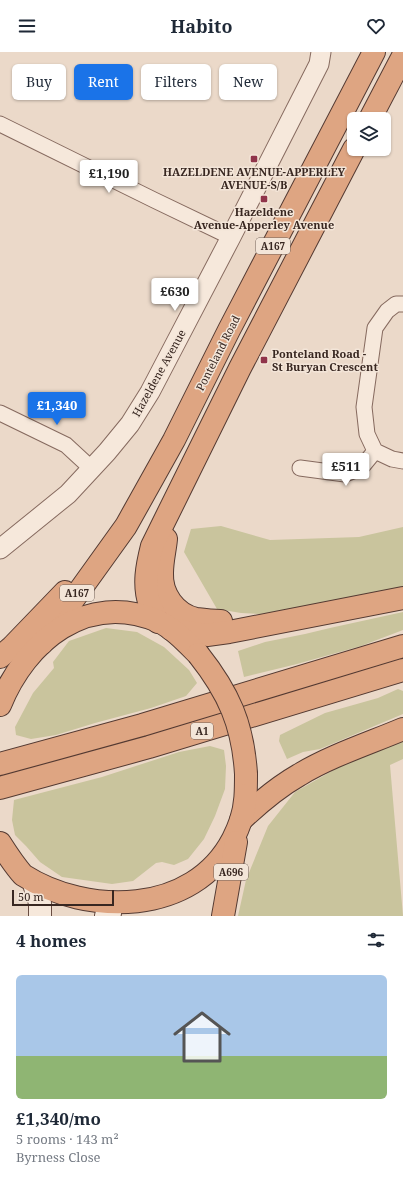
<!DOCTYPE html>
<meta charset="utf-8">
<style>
body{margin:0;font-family:"Noto Serif",serif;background:#f2f2f3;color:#1f2937;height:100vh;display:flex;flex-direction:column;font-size:15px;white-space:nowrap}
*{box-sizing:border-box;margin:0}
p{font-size:13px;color:#747a83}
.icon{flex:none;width:22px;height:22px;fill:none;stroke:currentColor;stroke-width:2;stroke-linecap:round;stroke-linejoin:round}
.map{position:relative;height:864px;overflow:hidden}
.sheet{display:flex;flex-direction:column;background:#fff;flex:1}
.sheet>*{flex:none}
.banner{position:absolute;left:12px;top:12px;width:379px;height:36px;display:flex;gap:8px}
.fabs{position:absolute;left:347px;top:60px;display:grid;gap:8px}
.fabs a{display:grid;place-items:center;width:44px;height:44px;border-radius:6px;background:#fff;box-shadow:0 1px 3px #0004;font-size:20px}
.scale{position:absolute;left:12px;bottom:10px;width:102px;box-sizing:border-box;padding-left:4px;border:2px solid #382721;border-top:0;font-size:11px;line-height:14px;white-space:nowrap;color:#382721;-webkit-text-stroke:3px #f3e5d8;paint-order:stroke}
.price{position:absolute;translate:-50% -34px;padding:0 9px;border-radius:4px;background:#fff;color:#222;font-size:13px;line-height:26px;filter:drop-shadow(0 1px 2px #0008)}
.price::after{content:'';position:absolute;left:50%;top:24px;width:12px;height:9px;margin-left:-6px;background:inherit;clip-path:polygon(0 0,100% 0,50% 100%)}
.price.on{background:#1a73e8;color:#fff}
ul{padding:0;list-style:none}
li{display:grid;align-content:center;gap:8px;height:212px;padding:0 16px}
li+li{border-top:1px solid #e0e1e3}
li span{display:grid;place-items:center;height:124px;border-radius:6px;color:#555}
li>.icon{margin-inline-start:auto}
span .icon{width:72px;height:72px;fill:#fffc;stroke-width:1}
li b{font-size:17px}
h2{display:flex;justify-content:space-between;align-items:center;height:48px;padding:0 16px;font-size:17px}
.pill{padding:0 14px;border-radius:6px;background:#fff;box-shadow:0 1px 3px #0004;font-size:14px;line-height:36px}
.pill.on{background:#1a73e8;color:#fff}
header{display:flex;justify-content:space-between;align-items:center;height:52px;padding:0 16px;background:#fff;font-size:18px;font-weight:700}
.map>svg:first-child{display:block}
</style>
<header><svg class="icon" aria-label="menu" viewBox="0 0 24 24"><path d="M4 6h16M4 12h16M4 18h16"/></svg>Habito<svg class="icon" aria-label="heart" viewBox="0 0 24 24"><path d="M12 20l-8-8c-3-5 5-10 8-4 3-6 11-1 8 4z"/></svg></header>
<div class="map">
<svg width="403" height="864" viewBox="0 0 403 864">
<rect width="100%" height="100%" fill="#ebd9c9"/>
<g fill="#c9c49d">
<path d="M221,474L270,488L359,485L403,475V535L285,559L260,562L241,561L217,557L184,500L191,477Z"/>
<path d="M403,560V578L361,594L297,612L244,625L238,599L265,590L305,582L330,576Z"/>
<path d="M106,576L137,580L164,595L189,618L197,631L186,644L151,656L95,671L56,683L31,687L16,683L15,675L33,641L54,616L53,610L69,589Z"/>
<path d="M398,637L403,639V662L320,697L303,700L287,707L279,689L280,683L325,661L378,646Z"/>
<path d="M403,687V707L390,713L403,864H238L246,828L268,774L295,740L346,711Z"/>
<path d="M210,694L224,698L226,714L225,737L215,764L204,787L188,807L174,813L162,810L156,811L133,829L112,832L62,825L40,810L26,794L15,783L12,768L14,748L102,725L179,700Z"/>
</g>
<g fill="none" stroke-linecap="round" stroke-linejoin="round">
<g stroke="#866a5f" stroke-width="17">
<g id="minor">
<path d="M0,72L154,148L231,185"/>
<path d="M403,252H396L387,259L375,276L364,355L367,382L375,399L392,407L403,409"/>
<path d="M0,361L66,393L92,417"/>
<path d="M300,416L345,422L361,416L375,399"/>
</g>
</g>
<g stroke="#866a5f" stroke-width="21">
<path id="tertiary" d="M0,497L68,442L107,400L130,372L150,340L173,296L231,185L319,12L321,0"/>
</g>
<g stroke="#684c42" stroke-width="24">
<g id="secondary">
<path d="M34,832L40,851V864"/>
<path d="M106,864L110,861"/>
</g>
</g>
<g stroke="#543a32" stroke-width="24">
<g id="trunk">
<path d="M370,67L403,4"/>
<path d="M166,487C165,498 162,509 162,521C161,542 175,562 196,567C204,568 213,569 221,569"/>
<path d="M158,570C156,564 152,559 150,553C143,533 147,514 152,494L240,316L354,97"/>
<path d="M171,577L207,583L229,580L403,546"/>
<path d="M42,591L126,474L174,388L229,278L374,0"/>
<path d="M0,605L12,595L65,540"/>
<path d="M0,653C26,589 86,539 158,569C173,576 186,590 198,602"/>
<path d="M0,712L142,673L403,594"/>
<path d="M0,736L149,695L403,618"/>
<path d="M241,768C259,751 278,735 299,723C330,704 370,691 403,677"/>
<path d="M0,791C7,802 14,813 23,823C87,864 193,864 233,787C236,781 239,774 241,768C246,753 246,738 246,722"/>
<path d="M223,864L236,790"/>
</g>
</g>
<use href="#minor" stroke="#f6e8db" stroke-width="15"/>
<use href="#tertiary" stroke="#f6e8db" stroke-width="19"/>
<use href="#secondary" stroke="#f6e8db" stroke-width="22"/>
<use href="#trunk" stroke="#dea582" stroke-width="22"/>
<g stroke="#543a32" stroke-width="24" stroke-linecap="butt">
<path id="trunk-bridge" d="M198,602C229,641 243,673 246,722"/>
</g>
<use href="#trunk-bridge" stroke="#dea582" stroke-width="22"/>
</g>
<g fill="#90344a" stroke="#f3e5d8" stroke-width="1.5">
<rect x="250" y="103" width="8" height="8" rx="2"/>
<rect x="260" y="143" width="8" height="8" rx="2"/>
<rect x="260" y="304" width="8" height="8" rx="2"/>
</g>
<g text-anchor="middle" stroke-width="3" stroke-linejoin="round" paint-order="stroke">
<g fill="#f3e5d8" stroke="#706058" stroke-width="1">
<rect x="256" y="186" width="34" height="16" rx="3"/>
<rect x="60" y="533" width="34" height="16" rx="3"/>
<rect x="191" y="671" width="22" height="16" rx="3"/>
<rect x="214" y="812" width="34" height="16" rx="3"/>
</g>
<g font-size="10" font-weight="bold" fill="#382721">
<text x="273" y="198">A167</text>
<text x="77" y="545">A167</text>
<text x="202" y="683">A1</text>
<text x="231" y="824">A696</text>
</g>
<g font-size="11" font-weight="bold" fill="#382721" stroke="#f3e5d8">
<text x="254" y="124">HAZELDENE AVENUE-APPERLEY<tspan x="254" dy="13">AVENUE-S/B</tspan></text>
<text x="264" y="164">Hazeldene<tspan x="264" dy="13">Avenue-Apperley Avenue</tspan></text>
<text x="272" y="306" text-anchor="start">Ponteland Road -<tspan x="272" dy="13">St Buryan Crescent</tspan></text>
</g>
<g font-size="11" fill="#382721" stroke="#f3e5d8">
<text transform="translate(218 301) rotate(-63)" y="4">Ponteland Road</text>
<text transform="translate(159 321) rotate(-61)" y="4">Hazeldene Avenue</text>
</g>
</g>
</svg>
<div class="fabs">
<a><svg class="icon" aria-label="layers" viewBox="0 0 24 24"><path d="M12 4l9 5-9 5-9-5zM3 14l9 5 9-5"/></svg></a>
</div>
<div class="scale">50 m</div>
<b class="price" style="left:109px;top:142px">£1,190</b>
<b class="price" style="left:175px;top:260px">£630</b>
<b class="price on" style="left:57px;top:374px">£1,340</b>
<b class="price" style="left:346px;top:435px">£511</b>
<div class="banner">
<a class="pill">Buy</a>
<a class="pill on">Rent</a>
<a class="pill">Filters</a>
<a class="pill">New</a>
</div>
</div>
<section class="sheet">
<h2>4 homes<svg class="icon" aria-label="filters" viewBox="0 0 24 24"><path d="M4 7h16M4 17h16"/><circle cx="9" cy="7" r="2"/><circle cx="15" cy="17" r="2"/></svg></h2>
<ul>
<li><span style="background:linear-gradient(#a9c7e8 65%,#8fb573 0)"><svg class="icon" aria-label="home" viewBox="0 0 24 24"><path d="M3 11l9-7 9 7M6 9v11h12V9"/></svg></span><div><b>£1,340/mo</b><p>5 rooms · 143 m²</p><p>Byrness Close</p></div></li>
</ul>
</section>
